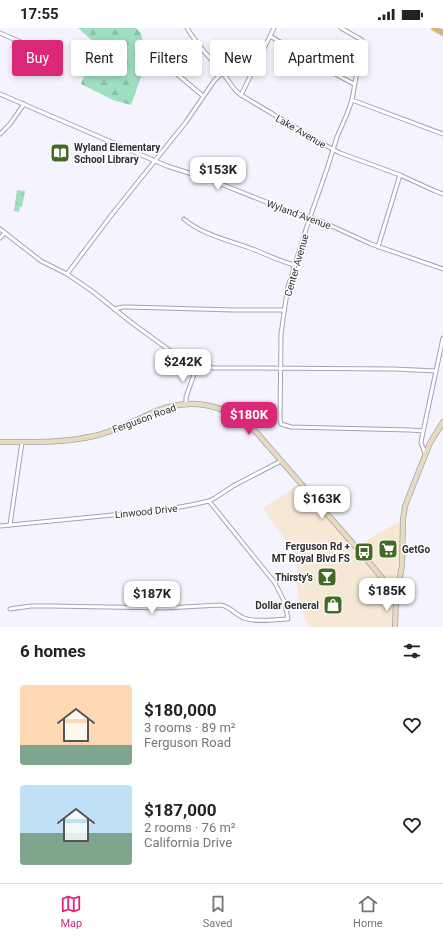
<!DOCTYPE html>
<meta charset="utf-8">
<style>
body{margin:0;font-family:Roboto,sans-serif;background:#f2f2f2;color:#222;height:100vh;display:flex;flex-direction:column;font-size:15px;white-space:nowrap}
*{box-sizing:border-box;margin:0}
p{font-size:13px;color:#767676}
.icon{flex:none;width:22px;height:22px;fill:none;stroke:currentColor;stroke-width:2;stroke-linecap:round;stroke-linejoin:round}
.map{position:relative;height:599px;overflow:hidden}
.details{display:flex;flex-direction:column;background:#fff;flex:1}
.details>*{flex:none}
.banner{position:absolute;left:12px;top:12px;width:419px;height:36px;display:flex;gap:8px}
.price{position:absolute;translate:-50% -34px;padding:0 9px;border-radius:8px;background:#fff;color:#222;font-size:13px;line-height:26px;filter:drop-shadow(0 1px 2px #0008)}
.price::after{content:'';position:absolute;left:50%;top:24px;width:12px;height:9px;margin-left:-6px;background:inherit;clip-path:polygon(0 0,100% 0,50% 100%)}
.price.current{background:#db2777;color:#fff}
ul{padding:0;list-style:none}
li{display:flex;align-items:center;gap:12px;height:100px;padding:0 20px}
li span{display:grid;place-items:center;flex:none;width:112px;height:80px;border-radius:4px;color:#555}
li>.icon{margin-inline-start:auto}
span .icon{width:48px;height:48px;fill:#fffc;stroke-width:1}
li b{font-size:17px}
h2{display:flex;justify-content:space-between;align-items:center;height:48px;padding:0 20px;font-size:17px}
.tag{padding:0 14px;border-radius:4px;background:#fff;box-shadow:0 2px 6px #0003;font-size:14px;line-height:36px}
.tag.current{background:#db2777;color:#fff}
.status{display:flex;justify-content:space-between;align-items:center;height:28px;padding:0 20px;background:#fff;direction:ltr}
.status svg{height:11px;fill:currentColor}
.dock{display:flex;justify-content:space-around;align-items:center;height:56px;border-top:1px solid #e0e0e0;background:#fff;font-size:11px;color:#767676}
.dock a{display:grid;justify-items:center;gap:2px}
.dock .current{color:#db2777}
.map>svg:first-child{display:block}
</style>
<div class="status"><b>17:55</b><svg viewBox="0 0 49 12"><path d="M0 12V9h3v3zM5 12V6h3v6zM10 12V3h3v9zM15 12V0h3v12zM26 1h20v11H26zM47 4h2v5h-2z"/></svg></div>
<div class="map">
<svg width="443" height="599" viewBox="0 0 443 599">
<defs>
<pattern id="forest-firs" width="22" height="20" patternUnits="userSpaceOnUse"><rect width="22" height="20" fill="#9fdec0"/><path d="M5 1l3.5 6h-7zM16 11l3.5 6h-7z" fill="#89bfa5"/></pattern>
<pattern id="park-crowns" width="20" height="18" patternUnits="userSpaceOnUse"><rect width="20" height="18" fill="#9fdec0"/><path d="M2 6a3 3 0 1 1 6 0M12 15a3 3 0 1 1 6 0" fill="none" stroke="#89bfa5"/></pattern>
</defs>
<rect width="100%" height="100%" fill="#f4f3fe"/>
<path fill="#f6e8d5" d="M301,455L356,519L403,491L402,538L395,599H309L299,574L297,562V529L263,480Z"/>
<path fill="url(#forest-firs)" d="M78,0H136L141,5L144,25L141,49L131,77L113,72L81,56L96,16Z"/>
<path fill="url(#park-crowns)" d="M17,162L25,163L22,179H20L19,184L14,183Z"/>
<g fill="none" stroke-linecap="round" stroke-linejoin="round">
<g stroke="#a4a3b0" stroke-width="5">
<g id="street">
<path d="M187,0C197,17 210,30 223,45C229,53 233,62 241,67L323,116L340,125L400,147L435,163L443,166"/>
<path d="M341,0L362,12L364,16L363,25L356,49L352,72L347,86L337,109L327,141L308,195L288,259L286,271L281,306L280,391L281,396L291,399L410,402L423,403"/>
<path d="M0,5L23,15"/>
<path d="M270,8L322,39L354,56"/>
<path d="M159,31L203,68"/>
<path d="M0,66L167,138L208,151L289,183L323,194L371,216L443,241"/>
<path d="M241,67L274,0"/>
<path d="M352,72L443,106"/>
<path d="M0,106L10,96L24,76"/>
<path d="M184,191C202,207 232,213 255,222C268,227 281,234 295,237"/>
<path d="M0,201L41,233L67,246L92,263L132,295L176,327L186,334L197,338L215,340H251L394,341L436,343"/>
<path d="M0,210L5,205"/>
<path d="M378,219L400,147"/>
<path d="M67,246L113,185L186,94L214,53L222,45"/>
<path d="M114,281L123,279H129L233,282H284"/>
<path d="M186,376V369L197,338"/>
<path d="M425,425L421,415L422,409L443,310"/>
<path d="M10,497L22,414"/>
<path d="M0,498L164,482L196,476L209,473L215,470L233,458L281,433"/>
<path d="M10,581L31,578H51L165,580L220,577C231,578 235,587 244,590C256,595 276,591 288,591L285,575L275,555L209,473"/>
</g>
</g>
<g stroke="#a4a3b0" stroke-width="6">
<g id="secondary">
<path d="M0,414C32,414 63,415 94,408C116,403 136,392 156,383C195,368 228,377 257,405L368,533L382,550L396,570"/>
<path d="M395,599L396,570L402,538L403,491L405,478L430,415L443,394"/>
</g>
</g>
<g stroke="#d5d5d6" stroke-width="7">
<path id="primary" d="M434,0L443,5"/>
</g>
<use href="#street" stroke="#fff" stroke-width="3"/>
<use href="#secondary" stroke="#e9dabd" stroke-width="4.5"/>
<use href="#primary" stroke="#d3b57b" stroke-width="5"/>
</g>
<defs>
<g id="library-square" transform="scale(1)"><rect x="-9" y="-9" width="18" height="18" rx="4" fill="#446b26" stroke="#fff"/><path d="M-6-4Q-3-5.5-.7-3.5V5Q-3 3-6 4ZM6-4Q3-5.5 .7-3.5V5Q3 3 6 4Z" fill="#fff"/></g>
<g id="supermarket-square" transform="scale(1)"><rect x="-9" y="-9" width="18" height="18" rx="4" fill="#446b26" stroke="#fff"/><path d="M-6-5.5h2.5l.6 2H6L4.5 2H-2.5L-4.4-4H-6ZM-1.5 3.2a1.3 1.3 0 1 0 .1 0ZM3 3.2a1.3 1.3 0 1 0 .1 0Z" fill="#fff"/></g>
<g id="bus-square" transform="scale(1)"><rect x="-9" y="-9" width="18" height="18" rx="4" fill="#446b26" stroke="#fff"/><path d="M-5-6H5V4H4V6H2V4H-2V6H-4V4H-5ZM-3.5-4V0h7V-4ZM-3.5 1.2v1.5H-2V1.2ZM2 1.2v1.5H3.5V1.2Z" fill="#fff"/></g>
<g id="bar-square" transform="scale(1)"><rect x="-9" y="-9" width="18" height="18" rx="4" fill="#446b26" stroke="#fff"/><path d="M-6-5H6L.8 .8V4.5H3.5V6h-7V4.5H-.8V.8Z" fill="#fff"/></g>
<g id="shop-square" transform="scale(1)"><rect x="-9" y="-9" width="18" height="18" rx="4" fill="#446b26" stroke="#fff"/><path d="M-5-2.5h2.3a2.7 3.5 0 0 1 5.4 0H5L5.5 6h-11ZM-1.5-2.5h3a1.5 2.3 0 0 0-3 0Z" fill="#fff"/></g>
</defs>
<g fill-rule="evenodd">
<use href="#library-square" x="60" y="125"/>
<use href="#supermarket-square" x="388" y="521"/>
<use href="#bus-square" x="364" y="524"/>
<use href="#bar-square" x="327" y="549"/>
<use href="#shop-square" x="333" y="577"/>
</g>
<g text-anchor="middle" stroke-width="3" stroke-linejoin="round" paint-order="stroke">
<g font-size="10" fill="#2d2d32" stroke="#fff">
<text transform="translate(301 103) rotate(30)" y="4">Lake Avenue</text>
<text transform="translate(299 186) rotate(20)" y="4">Wyland Avenue</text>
<text transform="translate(296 237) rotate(-74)" y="4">Center Avenue</text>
<text transform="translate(144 390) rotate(-20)" y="4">Ferguson Road</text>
<text transform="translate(146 483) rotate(-6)" y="4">Linwood Drive</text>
</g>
<g font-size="10" font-weight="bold" fill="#2d2d32" stroke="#fff" text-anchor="end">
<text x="74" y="123" text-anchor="start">Wyland Elementary<tspan x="74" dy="12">School Library</tspan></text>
<text x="350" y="522">Ferguson Rd +<tspan x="350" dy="12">MT Royal Blvd FS</tspan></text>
<text x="402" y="525" text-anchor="start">GetGo</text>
<text x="313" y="553">Thirsty's</text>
<text x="319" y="581">Dollar General</text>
</g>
</g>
</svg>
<b class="price" style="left:218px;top:163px">$153K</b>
<b class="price" style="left:183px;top:355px">$242K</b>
<b class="price current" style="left:249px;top:408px">$180K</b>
<b class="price" style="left:322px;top:492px">$163K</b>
<b class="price" style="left:387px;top:584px">$185K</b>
<b class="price" style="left:152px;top:587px">$187K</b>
<div class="banner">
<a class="tag current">Buy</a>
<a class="tag">Rent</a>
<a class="tag">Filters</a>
<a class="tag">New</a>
<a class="tag">Apartment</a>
</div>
</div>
<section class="details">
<h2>6 homes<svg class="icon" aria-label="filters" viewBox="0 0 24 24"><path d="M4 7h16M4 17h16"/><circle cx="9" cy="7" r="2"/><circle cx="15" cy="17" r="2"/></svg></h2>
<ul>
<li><span style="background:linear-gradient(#ffd9b3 75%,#7fa58c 0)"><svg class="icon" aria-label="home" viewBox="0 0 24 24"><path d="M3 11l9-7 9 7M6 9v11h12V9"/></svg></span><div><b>$180,000</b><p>3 rooms · 89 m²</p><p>Ferguson Road</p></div><svg class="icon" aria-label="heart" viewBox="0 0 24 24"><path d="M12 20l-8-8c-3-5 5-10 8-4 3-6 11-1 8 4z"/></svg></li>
<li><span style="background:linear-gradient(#bfe0f5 60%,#7fa58c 0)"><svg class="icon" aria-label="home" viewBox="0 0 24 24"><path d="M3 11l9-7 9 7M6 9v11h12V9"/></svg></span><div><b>$187,000</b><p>2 rooms · 76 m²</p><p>California Drive</p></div><svg class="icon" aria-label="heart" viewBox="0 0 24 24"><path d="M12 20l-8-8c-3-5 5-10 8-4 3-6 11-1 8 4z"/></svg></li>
</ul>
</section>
<nav class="dock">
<a class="current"><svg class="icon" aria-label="map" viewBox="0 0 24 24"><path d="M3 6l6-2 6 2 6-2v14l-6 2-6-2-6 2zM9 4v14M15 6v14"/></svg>Map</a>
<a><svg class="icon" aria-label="saved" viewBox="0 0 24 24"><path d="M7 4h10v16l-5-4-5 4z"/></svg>Saved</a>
<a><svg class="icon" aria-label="home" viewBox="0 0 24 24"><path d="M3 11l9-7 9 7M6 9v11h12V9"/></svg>Home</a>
</nav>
